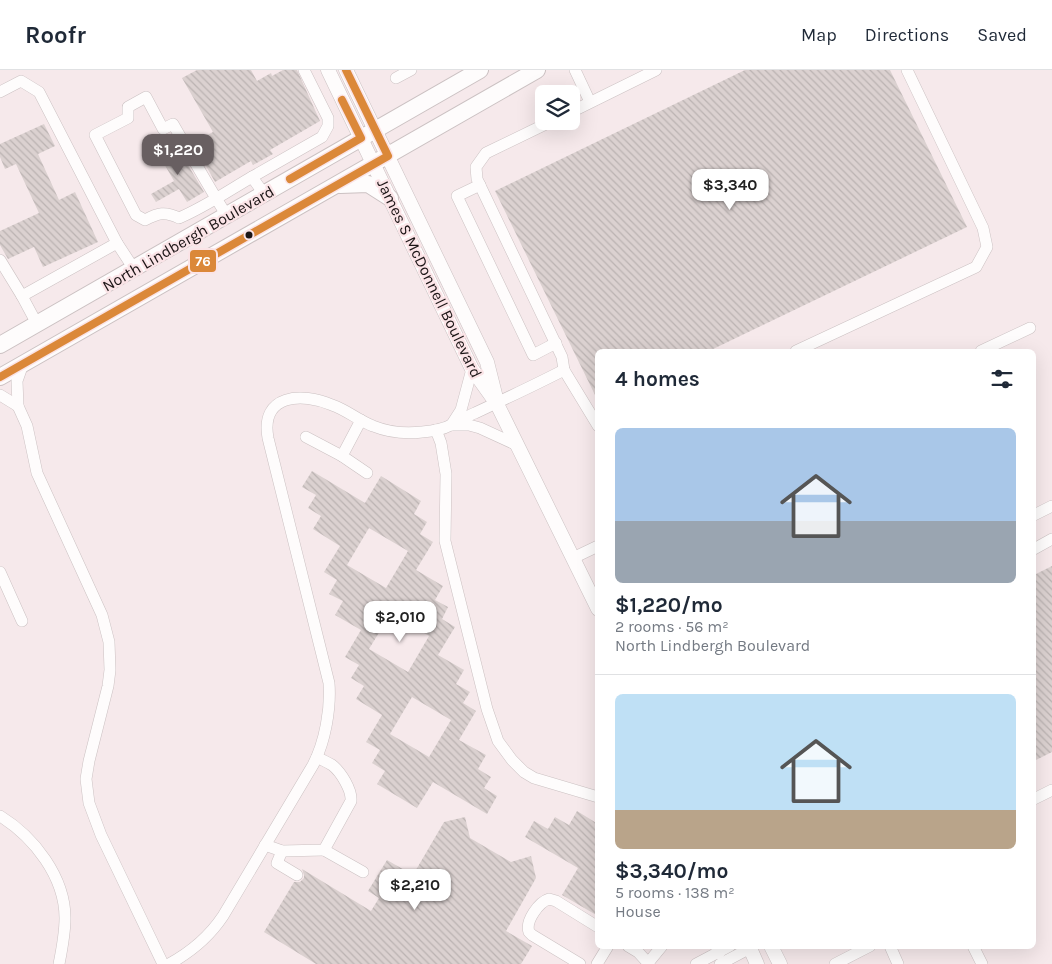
<!DOCTYPE html>
<meta charset="utf-8">
<style>
body{margin:0;font-family:Karla,sans-serif;background:#f2f2f3;color:#1f2937;height:100vh;display:flex;flex-direction:column;font-size:19px;white-space:nowrap}
*{box-sizing:border-box;margin:0}
p{font-size:16px;color:#747a83}
.icon{flex:none;width:28px;height:28px;fill:none;stroke:currentColor;stroke-width:2;stroke-linecap:round;stroke-linejoin:round}
.map{position:relative;flex:1;overflow:hidden}
.side{position:absolute;left:595px;top:279px;width:441px;height:600px;display:flex;flex-direction:column;background:#fff;border-radius:8px;box-shadow:0 5px 20px #0002}
.side>*{flex:none}
.fabs{position:absolute;left:535px;top:15px;display:grid;gap:10px}
.fabs a{display:grid;place-items:center;width:45px;height:45px;border-radius:8px;background:#fff;box-shadow:0 5px 20px #0002;font-size:25px}
.price{position:absolute;translate:-50% -42px;padding:0 11px;border-radius:10px;background:#fff;color:#222;font-size:16px;line-height:32px;filter:drop-shadow(0 1px 2px #0008)}
.price::after{content:'';position:absolute;left:50%;top:30px;width:15px;height:11px;margin-left:-8px;background:inherit;clip-path:polygon(0 0,100% 0,50% 100%)}
.price.selected{background:#685f61;color:#fff}
ul{padding:0;list-style:none}
li{display:grid;align-content:center;gap:10px;height:265px;padding:0 20px}
li+li{border-top:1px solid #e0e1e3}
li span{display:grid;place-items:center;height:155px;border-radius:8px;color:#555}
li>.icon{margin-inline-start:auto}
span .icon{width:90px;height:90px;fill:#fffc;stroke-width:1}
li b{font-size:21px}
h2{display:flex;justify-content:space-between;align-items:center;height:60px;padding:0 20px;font-size:21px}
header{display:flex;align-items:center;gap:30px;box-sizing:border-box;height:70px;padding:0 25px;background:#fff;border-bottom:1px solid #e0e1e3}
header strong{font-size:24px}
nav{display:flex;gap:28px;margin-inline-start:auto;font-size:18px}
.map>svg:first-child{display:block}
</style>
<header>
<strong>Roofr</strong>
<nav><a>Map</a><a>Directions</a><a>Saved</a></nav>
</header>
<div class="map">
<svg width="1052" height="894" viewBox="0 0 1052 894">
<defs>
<pattern id="building-back-hatch" width="6" height="6" patternUnits="userSpaceOnUse" patternTransform="scale(1.25)"><rect width="6" height="6" fill="#dbd1d0"/><path d="M-1 5l2 2M0 0l6 6M5-1l2 2" fill="none" stroke="#bbb3b2"/></pattern>
</defs>
<rect width="100%" height="100%" fill="#f6e9eb"/>
<g fill="url(#building-back-hatch)" fill-rule="evenodd">
<path d="M197,0H251L257,11L271,3L272,6L283,0H297L320,51L270,80L273,84L253,95L251,91L215,112L200,85L205,82L198,70L213,62L182,8Z"/>
<path d="M745,0H890L967,157L709,281H598V331L495,121Z"/>
<path d="M44,54L55,76L38,84L59,130L75,122L98,172L43,197L34,177L8,189L0,175V161L39,143L16,94L5,99L0,87V74Z"/>
<path d="M175,73L204,122L187,132L179,119L156,132L151,124L174,111L158,83Z"/>
<path d="M312,401L365,433L381,406L421,431L414,444L427,452L420,464L433,472L416,500L443,516L435,530L448,537L442,549L455,557L438,585L464,600L456,614L470,622L463,633L476,641L459,670L486,685L478,699L491,707L484,718L497,726L487,744L433,712L417,738L377,714L385,701L372,693L380,680L366,672L382,645L356,629L364,616L351,608L359,595L345,587L361,560L335,545L343,531L329,524L337,510L324,502L340,476L313,459L321,446L308,438L316,425L302,417ZM369,458L408,481L386,518L347,495ZM391,543L429,566L408,602L369,579ZM412,627L451,650L429,687L390,664Z"/>
<path d="M1052,496V682L1034,691V505Z"/>
<path d="M577,741L598,754V846L562,825L578,798L525,767L534,751L548,759L555,747L569,755Z"/>
<path d="M465,747L470,768L511,792L531,786L536,808L506,861L532,876L521,894H316L264,862L294,812H300L304,808V805L302,799L371,841L379,828L368,821L387,790L413,805L444,752Z"/>
</g>
<g fill="none" stroke-linecap="round" stroke-linejoin="round">
<g stroke="#cbc1c2" stroke-width="12">
<g id="minor">
<path d="M575,0L590,32"/>
<path d="M396,8L411,0"/>
<path d="M0,22L21,11L39,22L117,173"/>
<path d="M571,42L656,0"/>
<path d="M552,51L486,83L476,97L477,109L562,287L564,300L598,356"/>
<path d="M252,107L322,67L328,56V48L304,0"/>
<path d="M480,115L457,126L533,285L556,273"/>
<path d="M227,146C208,116 191,85 173,54L163,59L146,27L128,37V48L95,65L136,145L145,150C158,143 165,141 179,148C205,137 228,121 252,107L264,124"/>
<path d="M0,190L22,226"/>
<path d="M37,254L22,226L117,173L134,199"/>
<path d="M796,281L976,197L987,177L983,158L907,0"/>
<path d="M981,281L1030,258"/>
<path d="M23,294L17,311L18,336L27,356L37,403L102,545L109,572L110,600L108,616L89,691L86,709L89,733L101,765L163,894"/>
<path d="M0,325L18,336"/>
<path d="M452,354L461,340L472,299"/>
<path d="M453,355H469L480,358L517,375"/>
<path d="M436,360L441,373L446,404L445,471L487,639L498,671L512,690L524,702L534,708L598,727"/>
<path d="M306,367L342,386L367,403"/>
<path d="M342,386L361,350"/>
<path d="M1034,445L1052,436"/>
<path d="M1034,479L1052,469"/>
<path d="M573,488L598,476"/>
<path d="M0,502L22,551"/>
<path d="M1034,729L1052,720"/>
<path d="M0,746C34,767 65,807 65,848C65,863 62,879 59,894"/>
<path d="M265,775L282,781L324,780L351,731C352,720 341,702 332,695C327,692 322,690 317,687"/>
<path d="M324,780L363,802"/>
<path d="M282,781L277,793L297,805"/>
<path d="M628,876L638,882L649,894"/>
<path d="M890,876L898,894"/>
<path d="M973,876L982,894"/>
<path d="M648,893L662,876"/>
<path d="M169,894C191,882 209,867 223,846L313,695C325,672 331,639 329,613L268,368C260,324 302,322 332,335C347,340 359,351 373,356C388,362 406,364 422,362C432,361 442,360 451,355C459,352 467,346 475,343C505,329 535,315 564,300"/>
<path d="M580,894L532,865L529,862C525,851 539,832 549,829L556,831L598,857"/>
<path d="M597,894L608,876"/>
<path d="M696,894L730,876"/>
<path d="M720,894L754,876"/>
<path d="M835,894L870,876"/>
</g>
</g>
<g stroke="#cbc1c2" stroke-width="15">
<g id="major">
<path d="M328,0L472,299L497,334L598,539"/>
<path d="M346,0L487,292L496,328"/>
<path d="M749,876L757,894"/>
<path d="M771,876L780,894"/>
<path d="M718,882L721,876"/>
</g>
</g>
<g stroke="#cbc1c2" stroke-width="18">
<g id="highway">
<path d="M340,115L368,114L390,128"/>
<path d="M0,275L480,0"/>
<path d="M0,307L537,0"/>
</g>
</g>
<use href="#minor" stroke="#fefcfc" stroke-width="11"/>
<use href="#major" stroke="#fefcfc" stroke-width="14"/>
<use href="#highway" stroke="#fefcfc" stroke-width="16"/>
<g stroke="#fbe4e7" stroke-width="11">
<g id="bus-1">
<path d="M290,109L361,68L342,30"/>
<path d="M0,307L388,86L346,0"/>
</g>
</g>
<use href="#bus-1" stroke="#db8839" stroke-width="8"/>
</g>
<circle fill="#1c1516" stroke="#fbe4e7" stroke-width="2" cx="249" cy="165" r="4.5"/>
<g text-anchor="middle" stroke-width="4.5" stroke-linejoin="round" paint-order="stroke">
<g font-size="16" fill="#1c1516" stroke="#fbe4e7">
<text transform="translate(188 168) rotate(-30)" y="6">North Lindbergh Boulevard</text>
<text transform="translate(430 208) rotate(64)" y="6">James S McDonnell Boulevard</text>
</g>
</g>
<rect stroke="#fbe4e7" stroke-width="2" x="189" y="179" width="28" height="24" rx="5" fill="#db8839"/>
<g font-size="14" text-anchor="middle" font-weight="bold" fill="#fff">
<text x="203" y="196">76</text>
</g>
</svg>
<div class="fabs">
<a><svg class="icon" aria-label="layers" viewBox="0 0 24 24"><path d="M12 4l9 5-9 5-9-5zM3 14l9 5 9-5"/></svg></a>
</div>
<b class="price selected" style="left:178px;top:106px">$1,220</b>
<b class="price" style="left:730px;top:141px">$3,340</b>
<b class="price" style="left:400px;top:573px">$2,010</b>
<b class="price" style="left:415px;top:841px">$2,210</b>
<section class="side">
<h2>4 homes<svg class="icon" aria-label="filters" viewBox="0 0 24 24"><path d="M4 7h16M4 17h16"/><circle cx="9" cy="7" r="2"/><circle cx="15" cy="17" r="2"/></svg></h2>
<ul>
<li><span style="background:linear-gradient(#a9c7e8 60%,#9aa5b1 0)"><svg class="icon" aria-label="home" viewBox="0 0 24 24"><path d="M3 11l9-7 9 7M6 9v11h12V9"/></svg></span><div><b>$1,220/mo</b><p>2 rooms · 56 m²</p><p>North Lindbergh Boulevard</p></div></li>
<li><span style="background:linear-gradient(#bfe0f5 75%,#b9a48a 0)"><svg class="icon" aria-label="home" viewBox="0 0 24 24"><path d="M3 11l9-7 9 7M6 9v11h12V9"/></svg></span><div><b>$3,340/mo</b><p>5 rooms · 138 m²</p><p>House</p></div></li>
</ul>
</section>
</div>
